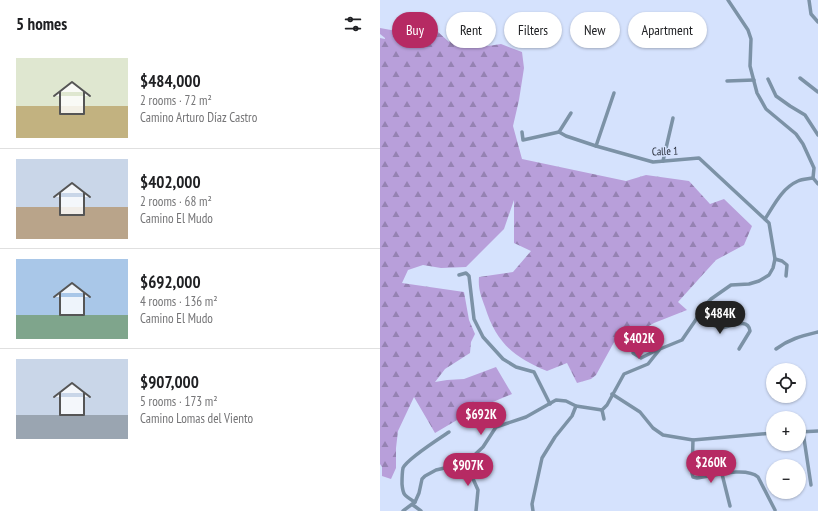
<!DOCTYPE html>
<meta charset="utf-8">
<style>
body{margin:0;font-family:"PT Sans Narrow",sans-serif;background:#f2f2f2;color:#202124;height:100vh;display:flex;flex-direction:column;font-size:15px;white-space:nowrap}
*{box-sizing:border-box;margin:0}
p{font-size:13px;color:#757577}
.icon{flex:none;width:22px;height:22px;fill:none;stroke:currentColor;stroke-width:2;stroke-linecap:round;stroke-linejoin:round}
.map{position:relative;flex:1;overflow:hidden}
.sheet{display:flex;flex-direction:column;background:#fff;width:380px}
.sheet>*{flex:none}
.hud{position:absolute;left:12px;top:12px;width:366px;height:36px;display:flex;gap:8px}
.fabs{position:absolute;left:386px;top:363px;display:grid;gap:8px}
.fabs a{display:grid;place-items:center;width:40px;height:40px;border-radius:50%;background:#fff;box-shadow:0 1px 3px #0004;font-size:20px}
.price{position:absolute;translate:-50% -34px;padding:0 9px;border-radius:14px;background:#b62a63;color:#fff;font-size:13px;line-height:26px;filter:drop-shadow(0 1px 2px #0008)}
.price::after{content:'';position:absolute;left:50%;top:24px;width:12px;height:9px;margin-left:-6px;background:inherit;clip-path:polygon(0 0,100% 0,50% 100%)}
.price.current{background:#222;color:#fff}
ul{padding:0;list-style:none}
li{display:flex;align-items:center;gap:12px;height:100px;padding:0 16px}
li+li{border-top:1px solid #e0e0e0}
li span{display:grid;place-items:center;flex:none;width:112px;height:80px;border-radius:0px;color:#555}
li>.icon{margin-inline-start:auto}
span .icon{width:48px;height:48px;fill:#fffc;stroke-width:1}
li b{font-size:17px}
h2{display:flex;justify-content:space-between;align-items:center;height:48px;padding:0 16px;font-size:17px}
.tag{padding:0 14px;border-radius:18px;background:#fff;box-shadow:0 1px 3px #0004;font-size:14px;line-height:36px}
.tag.current{background:#b62a63;color:#fff}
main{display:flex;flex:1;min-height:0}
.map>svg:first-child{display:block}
</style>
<main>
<section class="sheet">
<h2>5 homes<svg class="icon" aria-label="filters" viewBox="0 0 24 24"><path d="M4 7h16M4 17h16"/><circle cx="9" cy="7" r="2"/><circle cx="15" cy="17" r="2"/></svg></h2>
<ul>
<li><span style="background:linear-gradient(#dfe7d0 60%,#c2b280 0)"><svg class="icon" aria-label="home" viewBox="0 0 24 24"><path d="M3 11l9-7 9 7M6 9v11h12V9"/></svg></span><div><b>$484,000</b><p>2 rooms · 72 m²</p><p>Camino Arturo Díaz Castro</p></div></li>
<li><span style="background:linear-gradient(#c9d6e8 60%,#b9a48a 0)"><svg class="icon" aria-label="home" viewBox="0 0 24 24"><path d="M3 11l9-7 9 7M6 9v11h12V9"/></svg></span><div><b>$402,000</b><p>2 rooms · 68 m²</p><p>Camino El Mudo</p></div></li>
<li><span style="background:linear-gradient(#a9c7e8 70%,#7fa58c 0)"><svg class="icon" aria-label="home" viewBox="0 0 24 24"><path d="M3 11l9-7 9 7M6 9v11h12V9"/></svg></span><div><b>$692,000</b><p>4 rooms · 136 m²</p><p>Camino El Mudo</p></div></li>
<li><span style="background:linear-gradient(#c9d6e8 70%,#9aa5b1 0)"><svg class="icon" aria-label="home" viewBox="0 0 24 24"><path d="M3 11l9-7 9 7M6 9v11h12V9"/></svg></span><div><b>$907,000</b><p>5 rooms · 173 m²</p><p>Camino Lomas del Viento</p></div></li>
</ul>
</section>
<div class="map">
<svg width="438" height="511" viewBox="0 0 438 511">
<defs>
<pattern id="forest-firs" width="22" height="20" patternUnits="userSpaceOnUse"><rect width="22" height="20" fill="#b89fda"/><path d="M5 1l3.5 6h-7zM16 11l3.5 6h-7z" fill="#9582b2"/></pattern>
</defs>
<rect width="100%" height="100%" fill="#d5e2fd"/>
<path fill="url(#forest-firs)" d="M0,28L33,34L40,29L57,31L69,42L77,32L89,28L95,40L108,46L121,44L142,52L144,68L139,100L133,126L142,159L246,181L266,175L309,181L330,204L344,199L372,226L364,245L336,260L298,302L307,310L274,323L253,335H238L216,375L211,379L197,383L187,363L167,371C133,357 116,342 105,307C101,296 98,289 99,277L133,272L151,251L134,243V200L124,229L86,267L61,268L43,265L28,270L22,283L84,292L89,320L95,334L91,342L90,353L65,369L55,382L67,380L84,379L116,367L132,394L94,410L55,433L34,397L18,431L16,448V468L11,479L2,476V467L0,464V38L5,39V38L0,34Z"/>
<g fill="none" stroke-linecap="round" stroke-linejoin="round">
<g stroke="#7c92a6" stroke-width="3.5">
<path d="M348,0L368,30L371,39L370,66L377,93L386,109L416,134L423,144L434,168L433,178L438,184"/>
<path d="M429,0L431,14L438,22"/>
<path d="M420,78L438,92"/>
<path d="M388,79L396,96L410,106L425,115L438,135"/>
<path d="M347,81L374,80"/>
<path d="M179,132L191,113"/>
<path d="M216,146L234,93"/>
<path d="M283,161L293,118"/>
<path d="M385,219C394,205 402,188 418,181C422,179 428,179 433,178"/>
<path d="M395,259L402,261L407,265L406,276"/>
<path d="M79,275L86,273L89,276L94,319L103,337L123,359L136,367L154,372L170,404"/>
<path d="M323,307L331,324C333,325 337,327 340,328C349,328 368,316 370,331L359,349"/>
<path d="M261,337L257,343L253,353L261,358L279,349"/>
<path d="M396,349C409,339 422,336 438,332"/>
<path d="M232,394L260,412L273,428L283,435L313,440L393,433"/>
<path d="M222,410L224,419"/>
<path d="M419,432L438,431"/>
<path d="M423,432L431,485"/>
<path d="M313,440L312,473L313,477L317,478C332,476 366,466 378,477L395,510"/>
<path d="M86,463L98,490L96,511"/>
<path d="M342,474L350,506"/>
<path d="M35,502C25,496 23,496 22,484C22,479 22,473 23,468C27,459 60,438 69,432"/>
<path d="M33,505L41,511"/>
<path d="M23,511L35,502L39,493L42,479L45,476L56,470L86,463L103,447L116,427L146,417L176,400L186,401L196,406L222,410L227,405L244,374L268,364L280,349L302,340L315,321L323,307L331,299L351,285L369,284L379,281L389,275L393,268L395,259L389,223L319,158L273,162L216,146L186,136L179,132L143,140L142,132"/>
<path d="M153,511L152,504L162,458L175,437L192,416L196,406"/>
</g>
</g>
<g text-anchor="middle" stroke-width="3" stroke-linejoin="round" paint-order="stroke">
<g font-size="11" fill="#262c38" stroke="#d5e2fd">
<text transform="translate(285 151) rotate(-2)" y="4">Calle 1</text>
</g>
</g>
</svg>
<div class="fabs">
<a><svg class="icon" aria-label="locate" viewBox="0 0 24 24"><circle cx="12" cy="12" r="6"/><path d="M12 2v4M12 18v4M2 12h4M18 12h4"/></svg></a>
<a>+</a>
<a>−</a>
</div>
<b class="price current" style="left:340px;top:335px">$484K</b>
<b class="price" style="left:259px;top:360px">$402K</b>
<b class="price" style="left:101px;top:436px">$692K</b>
<b class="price" style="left:331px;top:484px">$260K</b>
<b class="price" style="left:88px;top:487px">$907K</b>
<div class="hud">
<a class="tag current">Buy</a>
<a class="tag">Rent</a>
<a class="tag">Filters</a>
<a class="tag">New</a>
<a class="tag">Apartment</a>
</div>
</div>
</main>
